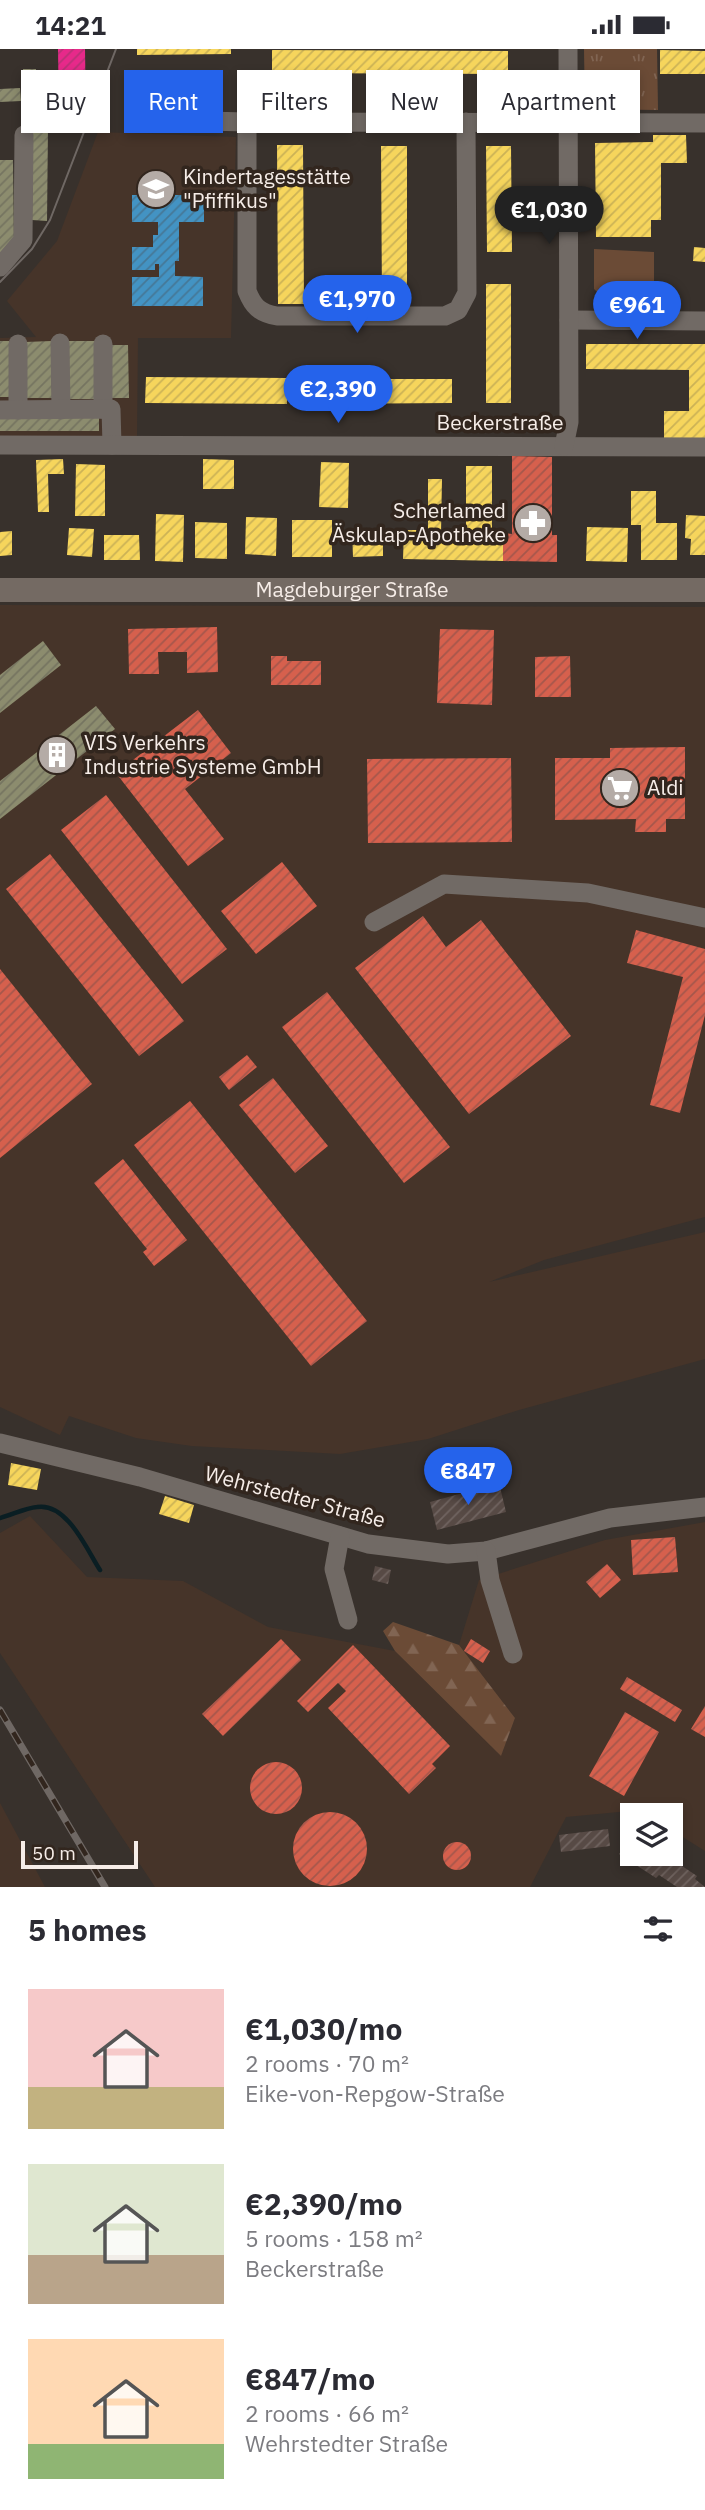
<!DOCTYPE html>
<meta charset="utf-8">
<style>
body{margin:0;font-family:"IBM Plex Sans",sans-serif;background:#f2f2f3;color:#2b2b33;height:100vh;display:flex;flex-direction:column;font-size:26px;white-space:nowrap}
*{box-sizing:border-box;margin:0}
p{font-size:23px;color:#7c7c81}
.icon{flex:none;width:38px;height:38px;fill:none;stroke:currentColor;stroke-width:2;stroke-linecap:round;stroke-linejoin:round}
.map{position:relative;height:1838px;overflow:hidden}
.side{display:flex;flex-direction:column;background:#fff;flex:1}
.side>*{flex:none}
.banner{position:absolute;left:21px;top:21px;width:663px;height:63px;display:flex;gap:14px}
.controls{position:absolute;left:620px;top:1754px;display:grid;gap:14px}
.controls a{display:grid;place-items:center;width:63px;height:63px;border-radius:0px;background:#fff;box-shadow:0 4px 10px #0003;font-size:35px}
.scale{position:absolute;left:21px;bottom:18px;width:117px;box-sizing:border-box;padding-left:7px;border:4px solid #f6ede8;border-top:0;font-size:19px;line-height:24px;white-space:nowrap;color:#f6ede8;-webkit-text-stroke:5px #32261e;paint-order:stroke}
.price{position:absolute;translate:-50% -60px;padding:0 16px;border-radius:24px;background:#2563eb;color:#fff;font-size:23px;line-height:46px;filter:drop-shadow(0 2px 4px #0008)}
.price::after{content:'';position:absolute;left:50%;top:42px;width:21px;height:16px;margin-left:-10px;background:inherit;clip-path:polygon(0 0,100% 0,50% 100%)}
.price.selected{background:#222;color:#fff}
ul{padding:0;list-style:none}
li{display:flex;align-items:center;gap:21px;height:175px;padding:0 28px}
li span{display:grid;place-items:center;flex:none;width:196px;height:140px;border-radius:0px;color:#555}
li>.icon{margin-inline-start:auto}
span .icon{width:84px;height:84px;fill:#fffc;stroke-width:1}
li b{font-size:30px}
h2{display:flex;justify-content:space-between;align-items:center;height:84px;padding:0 28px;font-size:30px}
.tag{padding:0 24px;border-radius:0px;background:#fff;box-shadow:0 4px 10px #0003;font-size:24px;line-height:63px}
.tag.selected{background:#2563eb;color:#fff}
.status{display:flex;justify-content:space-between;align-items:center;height:49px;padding:0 35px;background:#fff;direction:ltr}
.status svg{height:19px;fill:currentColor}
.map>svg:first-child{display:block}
</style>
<div class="status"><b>14:21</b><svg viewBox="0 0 49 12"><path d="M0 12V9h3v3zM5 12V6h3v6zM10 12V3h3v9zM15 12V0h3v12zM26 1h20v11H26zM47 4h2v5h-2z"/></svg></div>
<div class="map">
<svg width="705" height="1838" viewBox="0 0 705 1838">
<defs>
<pattern id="grass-tufts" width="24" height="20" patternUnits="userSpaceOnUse" patternTransform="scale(1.75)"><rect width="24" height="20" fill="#6b4b36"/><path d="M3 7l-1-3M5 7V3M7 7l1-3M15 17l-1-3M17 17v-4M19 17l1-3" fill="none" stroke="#816553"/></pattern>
<pattern id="forest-firs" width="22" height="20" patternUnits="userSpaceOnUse" patternTransform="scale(1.75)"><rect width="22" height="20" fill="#6b4b36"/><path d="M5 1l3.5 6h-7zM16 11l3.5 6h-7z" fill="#816553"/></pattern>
<pattern id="homes-hatch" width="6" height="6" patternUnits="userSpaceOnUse" patternTransform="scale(1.75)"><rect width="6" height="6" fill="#f6d55c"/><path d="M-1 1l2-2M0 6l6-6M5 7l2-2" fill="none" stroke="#cbb256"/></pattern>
<pattern id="shops-hatch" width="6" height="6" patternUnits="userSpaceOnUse" patternTransform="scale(1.75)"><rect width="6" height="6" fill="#d6604d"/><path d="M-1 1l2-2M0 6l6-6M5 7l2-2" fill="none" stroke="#a5574b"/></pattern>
<pattern id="schools-hatch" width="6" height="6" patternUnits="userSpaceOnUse" patternTransform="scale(1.75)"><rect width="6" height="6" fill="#4393c3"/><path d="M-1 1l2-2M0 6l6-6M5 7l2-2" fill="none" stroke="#457897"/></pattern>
<pattern id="health-hatch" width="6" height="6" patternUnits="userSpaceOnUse" patternTransform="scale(1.75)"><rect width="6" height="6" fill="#e7298a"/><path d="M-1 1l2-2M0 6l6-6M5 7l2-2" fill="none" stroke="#b83276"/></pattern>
<pattern id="industry-hatch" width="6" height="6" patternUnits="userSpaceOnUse" patternTransform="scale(1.75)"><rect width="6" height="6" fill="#8c8c6e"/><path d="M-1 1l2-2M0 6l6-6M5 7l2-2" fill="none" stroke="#757460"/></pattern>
<pattern id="building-hatch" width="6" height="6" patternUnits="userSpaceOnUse" patternTransform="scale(1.75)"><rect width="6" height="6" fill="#574a45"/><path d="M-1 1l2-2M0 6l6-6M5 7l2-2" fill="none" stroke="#706460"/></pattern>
</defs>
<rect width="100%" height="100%" fill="#38312c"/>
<g fill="#463429">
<path d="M98,83L236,88L231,289H138L137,387H0V289L36,288L7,252L57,192Z"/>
<path d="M0,556L705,558V1168L544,1211L489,1233L705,1183V1310L519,1361L428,1390L340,1405L192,1397L136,1389L69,1367L60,1386L0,1358Z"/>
<path d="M30,1467L87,1528L183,1532L268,1578L395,1602L501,1707L515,1669L459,1596L479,1531L605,1491L705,1473V1802L670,1780V1766H647L640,1761L566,1768L530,1838H155L0,1604V1484Z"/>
<path d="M0,1754L45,1838H0Z"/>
</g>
<path fill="url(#grass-tufts)" d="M584,0H657L658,61L585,60Z"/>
<path fill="url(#forest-firs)" d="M393,1573L459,1596L515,1669L501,1707L395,1602L383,1582Z"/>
<path fill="#6b4b36" d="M594,200L654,203V238L642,255L609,254L594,240Z"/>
<g fill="url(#homes-hatch)">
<path d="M137,0H231V5L137,6Z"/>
<path d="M272,1L508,2V25L272,24Z"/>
<path d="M660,1L705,2V25H660Z"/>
<path d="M653,86H686L687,114H661V171H651V188H596L595,94L653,93Z"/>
<path d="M277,96H303L304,255H278Z"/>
<path d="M381,97H407V255H382Z"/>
<path d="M486,97H511L512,203H487Z"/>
<path d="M694,198L705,199V213L693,212Z"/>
<rect x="486" y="235" width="25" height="119"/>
<path d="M586,295H705V391L664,390V362H689V321L586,320Z"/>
<path d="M146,328L287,329V355L145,354Z"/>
<path d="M317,330H452V354L317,355Z"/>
<path d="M63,410L64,425H48L49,463H38L36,411Z"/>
<path d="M203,410L234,411V440H203Z"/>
<path d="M321,413L349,414L348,459L319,458Z"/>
<path d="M76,415L105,416V467H75Z"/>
<path d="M466,417H492V485L503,484V512L403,510L404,481H428V430H442L441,485H466Z"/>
<path d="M631,442H656V474H677V511H641V476H631Z"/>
<path d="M156,465L184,466L183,513L155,512Z"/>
<path d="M686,466L705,467V506H690L691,490L685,489Z"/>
<path d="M246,468L277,469L276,507L245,505Z"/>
<rect x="292" y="471" width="40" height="37"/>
<path d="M195,473L227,474V510L195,509Z"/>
<path d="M587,478L628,479L627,513L586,512Z"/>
<path d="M69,479L94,480L92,508L67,506Z"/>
<path d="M383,480V507L353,508L352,481Z"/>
<path d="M12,482V506L0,507V483Z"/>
<path d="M104,486H139L140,511H104Z"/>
<path d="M11,1414L41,1420L37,1441L8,1436Z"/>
<path d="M165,1447L194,1456L189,1474L159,1465Z"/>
</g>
<g fill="url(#shops-hatch)">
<path d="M512,407L552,408V486H557V513L503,512V484L512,485Z"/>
<path d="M217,578L218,623L187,624V603H158L159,625H129L128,580Z"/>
<path d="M440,580L494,581L492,656L437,654Z"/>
<path d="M271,607H287V612H321V636H271Z"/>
<path d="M570,607L571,648H535V608Z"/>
<path d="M198,661L231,704L185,740L224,790L188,817L116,724Z"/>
<path d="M685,698V770H666V783H635L636,770L555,771V709H610V699Z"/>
<path d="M511,709L512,793L368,794L367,710Z"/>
<path d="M106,746L227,900L182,935L61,781Z"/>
<path d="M50,805L184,972L139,1007L6,840Z"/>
<path d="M282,813L317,857L256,905L221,862Z"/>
<path d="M423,867L446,898L481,871L571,987L469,1065L355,919Z"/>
<path d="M636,881L705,900V966L680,1064L650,1056L683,928L627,914Z"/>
<path d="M0,920L92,1035L0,1109Z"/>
<path d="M327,943L450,1098L404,1134L282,978Z"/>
<path d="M247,1006L257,1018L229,1041L219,1028Z"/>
<path d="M273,1029L328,1097L295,1124L239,1056Z"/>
<path d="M190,1052L367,1272L311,1317L134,1096Z"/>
<path d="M123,1110L187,1191L154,1217L143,1203L147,1200L94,1134Z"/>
<path d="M675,1488L678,1523L633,1526L631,1491Z"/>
<path d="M607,1515L621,1531L600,1549L586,1533Z"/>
<path d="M281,1590L301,1611L223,1687L202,1665Z"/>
<path d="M471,1590L490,1602L483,1614L464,1602Z"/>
<path d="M353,1596L450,1697L432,1715L436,1719L409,1745L328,1659L346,1642L338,1634L308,1663L297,1652Z"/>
<path d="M627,1628L682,1661L675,1673L620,1640Z"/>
<path d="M705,1657V1688L691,1680Z"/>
<path d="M625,1663L659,1683L624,1747L589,1727Z"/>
<circle cx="276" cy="1739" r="26"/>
<circle cx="330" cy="1800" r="37"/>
<circle cx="457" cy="1807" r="14"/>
</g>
<path fill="url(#schools-hatch)" d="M132,146H204V173H179V212H175V227L203,228V257H132V228H159V215H155V221H132V198H153V186H158V173H132Z"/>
<path fill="url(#health-hatch)" d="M58,0H85L86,68H59Z"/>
<g fill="url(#industry-hatch)">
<rect x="23" y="20" width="13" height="58"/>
<path d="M20,39L21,52L0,53V40Z"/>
<path d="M33,79H48L47,172L32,171Z"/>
<path d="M0,111H13L14,195L0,210Z"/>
<path d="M0,292H9L10,348H0Z"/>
<path d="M51,292L52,349H26L25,293Z"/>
<rect x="69" y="292" width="27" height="58"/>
<path d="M111,296H128L129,349H112Z"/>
<rect x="0" y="368" width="99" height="14"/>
<path d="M43,592L61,616L0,664V626Z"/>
<path d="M96,657L115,680L0,770V732Z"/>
</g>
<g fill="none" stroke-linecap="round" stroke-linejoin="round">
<path stroke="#0a1e23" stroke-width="4.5" d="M0,1469C12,1466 25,1459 37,1458C67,1453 87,1501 100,1521"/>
</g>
<g fill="url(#building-hatch)">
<path d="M499,1434L506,1463L437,1481L430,1453Z"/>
<path d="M375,1517L391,1521L388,1535L372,1531Z"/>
<path d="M608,1780L610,1797L561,1803L559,1786Z"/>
<path d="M632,1787V1804H656L668,1812L670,1809L697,1827L695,1830L705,1838H677L659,1826L656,1829L619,1805Z"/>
</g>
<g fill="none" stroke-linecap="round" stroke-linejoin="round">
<g stroke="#716a65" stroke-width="19">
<path d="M186,65L205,72L247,73L705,74"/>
<path d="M247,73V242C253,257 259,264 277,267H445L458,261L467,244L466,73"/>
<path d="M0,218L23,191L24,86"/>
<path d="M569,271L705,272"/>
<path d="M60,294L61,361"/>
<path d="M18,295V361"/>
<path d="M103,295V360"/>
<path d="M0,361L111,360L112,396"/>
<path d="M0,396L705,398"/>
<path d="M564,397L569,373L568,0"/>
<path d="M374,873L444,835L588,844L705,869"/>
<path d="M0,1394L140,1428L368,1495L448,1505L486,1502L610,1469L705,1458"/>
<path d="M340,1487L334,1520L348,1571"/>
<path d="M486,1502L490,1531L513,1605"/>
</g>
<path stroke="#746a63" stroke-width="24" id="s1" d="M0,541H705"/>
<path stroke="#6f6864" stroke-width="2" d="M0,233L32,200L50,171L116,0"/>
<g stroke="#6f6864" stroke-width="7">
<path id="rail" d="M0,1661L105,1838"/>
</g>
<use href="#rail" stroke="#32261e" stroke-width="4.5" stroke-dasharray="13" stroke-linecap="butt"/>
</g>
<defs>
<g id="school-disc" transform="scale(2.0125)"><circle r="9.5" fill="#b4aba6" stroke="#32261e"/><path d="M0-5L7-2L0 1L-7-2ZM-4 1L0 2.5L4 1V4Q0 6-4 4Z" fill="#fff"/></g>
<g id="pharmacy-disc" transform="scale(2.0125)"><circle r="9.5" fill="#b4aba6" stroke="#32261e"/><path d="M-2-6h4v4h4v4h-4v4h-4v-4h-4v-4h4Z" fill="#fff"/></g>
<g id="building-disc" transform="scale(2.0125)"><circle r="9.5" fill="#b4aba6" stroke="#32261e"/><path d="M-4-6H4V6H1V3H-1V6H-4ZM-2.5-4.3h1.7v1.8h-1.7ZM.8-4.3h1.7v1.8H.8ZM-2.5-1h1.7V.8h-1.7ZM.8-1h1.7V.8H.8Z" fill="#fff"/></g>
<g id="supermarket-disc" transform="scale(2.0125)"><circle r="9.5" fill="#b4aba6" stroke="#32261e"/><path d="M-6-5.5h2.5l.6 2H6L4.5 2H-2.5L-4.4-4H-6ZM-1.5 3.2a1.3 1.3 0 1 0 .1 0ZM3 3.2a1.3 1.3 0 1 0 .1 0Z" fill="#fff"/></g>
</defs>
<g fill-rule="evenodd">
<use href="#school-disc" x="156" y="140"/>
<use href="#pharmacy-disc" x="533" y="474"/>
<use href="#building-disc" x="57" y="706"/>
<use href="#supermarket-disc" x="620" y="739"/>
</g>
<g text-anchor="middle" stroke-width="7" stroke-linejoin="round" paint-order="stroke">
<g font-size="21" fill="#f6ede8" stroke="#32261e" text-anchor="start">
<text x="183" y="135">Kindertagesstätte<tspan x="183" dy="24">"Pfiffikus"</tspan></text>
<text x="506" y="469" text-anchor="end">Scherlamed<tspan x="506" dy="24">Äskulap-Apotheke</tspan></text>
<text x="84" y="701">VIS Verkehrs<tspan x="84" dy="24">Industrie Systeme GmbH</tspan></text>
<text x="647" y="746">Aldi</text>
</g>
<g font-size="21" fill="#f6ede8" stroke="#32261e">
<text x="500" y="381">Beckerstraße</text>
<text dy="7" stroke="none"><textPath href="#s1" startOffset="352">Magdeburger Straße</textPath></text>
<text transform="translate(295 1448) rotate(15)" y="7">Wehrstedter Straße</text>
</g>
</g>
</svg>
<div class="controls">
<a><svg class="icon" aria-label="layers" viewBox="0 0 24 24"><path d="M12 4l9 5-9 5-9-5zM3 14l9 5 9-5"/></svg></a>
</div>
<div class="scale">50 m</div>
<b class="price selected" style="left:549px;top:197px">€1,030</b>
<b class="price" style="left:357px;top:286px">€1,970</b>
<b class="price" style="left:637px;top:292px">€961</b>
<b class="price" style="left:338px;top:376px">€2,390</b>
<b class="price" style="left:468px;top:1458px">€847</b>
<div class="banner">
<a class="tag">Buy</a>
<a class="tag selected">Rent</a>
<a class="tag">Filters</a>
<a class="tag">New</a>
<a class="tag">Apartment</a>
</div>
</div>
<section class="side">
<h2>5 homes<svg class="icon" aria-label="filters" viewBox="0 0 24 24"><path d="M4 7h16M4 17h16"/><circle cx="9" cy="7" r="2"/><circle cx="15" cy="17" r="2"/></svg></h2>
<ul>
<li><span style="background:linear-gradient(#f6c9c9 70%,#c2b280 0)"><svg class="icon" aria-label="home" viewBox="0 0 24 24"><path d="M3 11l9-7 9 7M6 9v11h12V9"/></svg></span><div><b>€1,030/mo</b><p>2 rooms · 70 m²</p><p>Eike-von-Repgow-Straße</p></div></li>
<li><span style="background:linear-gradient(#dfe7d0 65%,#b9a48a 0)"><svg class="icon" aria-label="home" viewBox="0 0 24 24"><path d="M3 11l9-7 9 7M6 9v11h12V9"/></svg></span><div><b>€2,390/mo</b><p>5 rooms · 158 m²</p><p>Beckerstraße</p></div></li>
<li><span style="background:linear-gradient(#ffd9b3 75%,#8fb573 0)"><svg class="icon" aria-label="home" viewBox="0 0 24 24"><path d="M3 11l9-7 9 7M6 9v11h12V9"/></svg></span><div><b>€847/mo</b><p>2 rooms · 66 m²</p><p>Wehrstedter Straße</p></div></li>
</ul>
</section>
